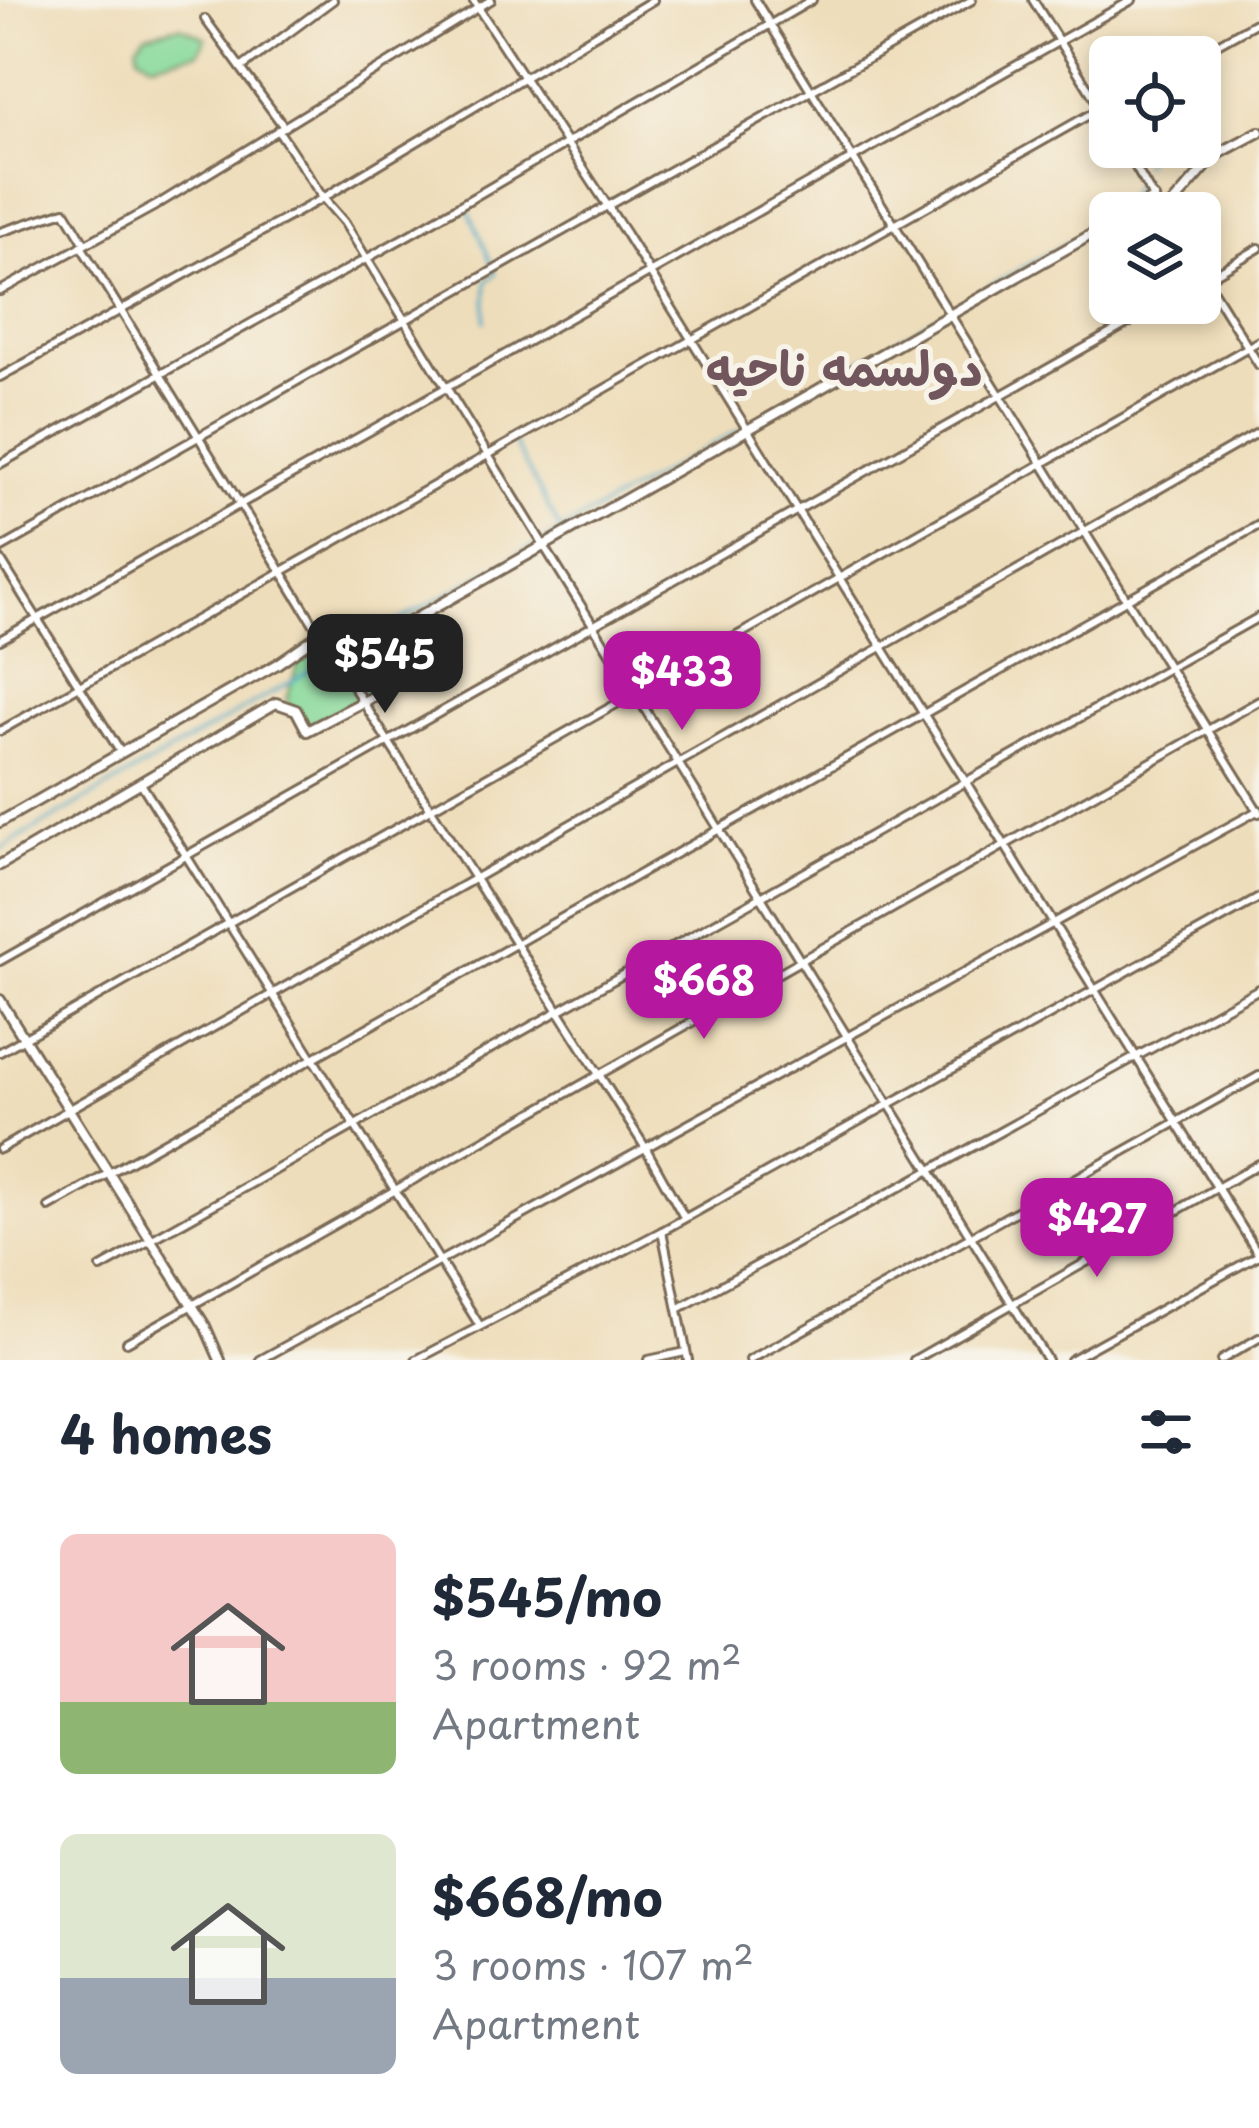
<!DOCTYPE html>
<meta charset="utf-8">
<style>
body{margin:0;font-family:"Playpen Sans","Playpen Sans Arabic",sans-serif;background:#f6f6f7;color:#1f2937;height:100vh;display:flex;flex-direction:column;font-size:45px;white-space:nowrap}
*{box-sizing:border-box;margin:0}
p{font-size:39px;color:#747a83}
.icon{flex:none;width:66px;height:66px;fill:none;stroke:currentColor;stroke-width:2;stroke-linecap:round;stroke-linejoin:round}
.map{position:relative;height:1360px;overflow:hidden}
.panel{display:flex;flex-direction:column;background:#fff;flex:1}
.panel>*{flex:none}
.controls{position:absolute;left:1089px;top:36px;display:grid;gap:24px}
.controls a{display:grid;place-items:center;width:132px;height:132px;border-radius:18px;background:#fff;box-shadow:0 6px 18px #0003;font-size:60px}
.price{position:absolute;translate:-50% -102px;padding:0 27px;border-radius:24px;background:#b5179e;color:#fff;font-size:39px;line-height:78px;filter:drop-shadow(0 3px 6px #0008)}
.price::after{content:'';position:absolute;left:50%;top:72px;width:36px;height:27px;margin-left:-18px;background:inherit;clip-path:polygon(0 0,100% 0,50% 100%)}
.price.on{background:#222;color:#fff}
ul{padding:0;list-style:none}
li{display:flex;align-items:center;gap:36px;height:300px;padding:0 60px}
li span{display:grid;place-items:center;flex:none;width:336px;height:240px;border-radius:18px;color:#555}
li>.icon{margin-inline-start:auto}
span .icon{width:144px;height:144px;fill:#fffc;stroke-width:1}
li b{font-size:51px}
h2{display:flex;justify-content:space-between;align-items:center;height:144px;padding:0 60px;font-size:51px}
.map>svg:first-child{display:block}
</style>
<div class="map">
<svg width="1259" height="1360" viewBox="0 0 1259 1360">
<rect width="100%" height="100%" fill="#f7f3e8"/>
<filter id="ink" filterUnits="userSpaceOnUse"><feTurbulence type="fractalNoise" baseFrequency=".00833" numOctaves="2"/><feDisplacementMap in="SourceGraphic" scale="24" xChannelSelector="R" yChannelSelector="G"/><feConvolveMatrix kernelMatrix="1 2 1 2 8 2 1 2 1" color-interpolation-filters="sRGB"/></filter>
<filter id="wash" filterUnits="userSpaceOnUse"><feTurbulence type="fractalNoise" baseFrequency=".004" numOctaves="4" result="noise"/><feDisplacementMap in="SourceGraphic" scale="48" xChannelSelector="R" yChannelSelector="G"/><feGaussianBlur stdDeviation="2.7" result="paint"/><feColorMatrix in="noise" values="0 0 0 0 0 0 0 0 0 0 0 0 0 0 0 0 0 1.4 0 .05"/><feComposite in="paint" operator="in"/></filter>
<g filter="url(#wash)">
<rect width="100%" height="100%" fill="#eeddba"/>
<g fill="#86d99a" stroke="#60825c" stroke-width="3">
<path d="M180,26L206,38L198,53L152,63L139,55L137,45L146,34Z"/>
<path d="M352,628L369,632L376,692L308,726L286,699L304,647Z"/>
</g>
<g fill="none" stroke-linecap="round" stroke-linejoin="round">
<g stroke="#48a9c7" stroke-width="3">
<path d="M1143,164L1150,147"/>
<path d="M468,208L496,274L487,281L485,322"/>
<path d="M1118,213L1136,182"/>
<path d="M952,308L1110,218"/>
<path d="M749,425L941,314"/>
<path d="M510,436L560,529"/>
<path d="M545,539L739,430"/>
<path d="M340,654L535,545"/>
<path d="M0,849L329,660"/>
</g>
</g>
</g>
<g filter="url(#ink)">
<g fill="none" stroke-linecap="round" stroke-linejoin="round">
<g stroke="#7a6955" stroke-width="12">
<g id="minor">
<path d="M473,0L626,234L1259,1255"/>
<path d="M755,0L1259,813"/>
<path d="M1033,0L1110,123"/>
<path d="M205,19L284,127"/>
<path d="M1194,57L1259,21"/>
<path d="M241,68L333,0"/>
<path d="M278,130L323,198L344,222L1047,1360"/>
<path d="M1124,147L1162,213"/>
<path d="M0,232L65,211L85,244"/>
<path d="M81,246L320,634L645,1147L684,1217"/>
<path d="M1200,270L1259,365"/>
<path d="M1200,283L1259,248"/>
<path d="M0,291L155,206L491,0"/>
<path d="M0,377L323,198L653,0"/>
<path d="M0,464L414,232L812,0"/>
<path d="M0,549L972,0"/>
<path d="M0,559L121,753"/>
<path d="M0,640L1132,0"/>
<path d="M0,731L1110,103"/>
<path d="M142,785L480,1326"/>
<path d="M0,961L1164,303"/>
<path d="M0,1052L1259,341"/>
<path d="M0,1149L1259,432"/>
<path d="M49,1207L1259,525"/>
<path d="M662,1231L688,1360"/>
<path d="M101,1268L1259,617"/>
<path d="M678,1309L1259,989"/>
<path d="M127,1342L1259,701"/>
<path d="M260,1360L1259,810"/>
<path d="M416,1360L662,1231L1259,898"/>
<path d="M648,1360L685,1352"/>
<path d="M750,1360L1259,1076"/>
<path d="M914,1360L1259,1164"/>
<path d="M1070,1360L1259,1255"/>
<path d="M1221,1360L1259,1338"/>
</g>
</g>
<g stroke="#7a6955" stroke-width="14">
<g id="tertiary">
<path d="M1129,213L1154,198"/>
<path d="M1165,213L1216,155L1259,132"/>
<path d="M0,822L277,664L320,634"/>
<path d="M0,865L276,703L296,710L307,731L380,693L372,664L375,645L399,628L1110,224"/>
<path d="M0,1000L205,1326L220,1360"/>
</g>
</g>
<use href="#minor" stroke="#fff" stroke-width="6"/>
<use href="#tertiary" stroke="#fff" stroke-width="8"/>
</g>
</g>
<g text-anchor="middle" stroke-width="10" stroke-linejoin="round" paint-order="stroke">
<g font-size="48" font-weight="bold" fill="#72565d" stroke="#f7f3e8">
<text x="844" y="386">دولسمه ناحیه</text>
</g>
</g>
</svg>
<div class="controls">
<a><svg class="icon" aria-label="locate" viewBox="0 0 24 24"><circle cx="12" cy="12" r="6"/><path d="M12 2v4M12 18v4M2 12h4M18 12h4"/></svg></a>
<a><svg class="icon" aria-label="layers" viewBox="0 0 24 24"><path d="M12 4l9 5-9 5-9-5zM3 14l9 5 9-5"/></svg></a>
</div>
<b class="price on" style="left:385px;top:716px">$545</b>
<b class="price" style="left:682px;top:733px">$433</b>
<b class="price" style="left:704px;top:1042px">$668</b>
<b class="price" style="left:1097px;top:1280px">$427</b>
</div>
<section class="panel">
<h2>4 homes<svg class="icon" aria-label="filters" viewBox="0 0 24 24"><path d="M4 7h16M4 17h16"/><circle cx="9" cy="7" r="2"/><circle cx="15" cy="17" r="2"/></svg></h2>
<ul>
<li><span style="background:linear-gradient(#f6c9c9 70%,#8fb573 0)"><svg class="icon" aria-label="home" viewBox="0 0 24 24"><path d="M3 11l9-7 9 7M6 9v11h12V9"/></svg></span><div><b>$545/mo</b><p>3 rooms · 92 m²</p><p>Apartment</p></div></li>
<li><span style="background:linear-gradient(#dfe7d0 60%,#9aa5b1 0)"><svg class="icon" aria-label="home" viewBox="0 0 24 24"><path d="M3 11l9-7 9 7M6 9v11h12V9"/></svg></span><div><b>$668/mo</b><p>3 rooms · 107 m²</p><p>Apartment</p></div></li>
</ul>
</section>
